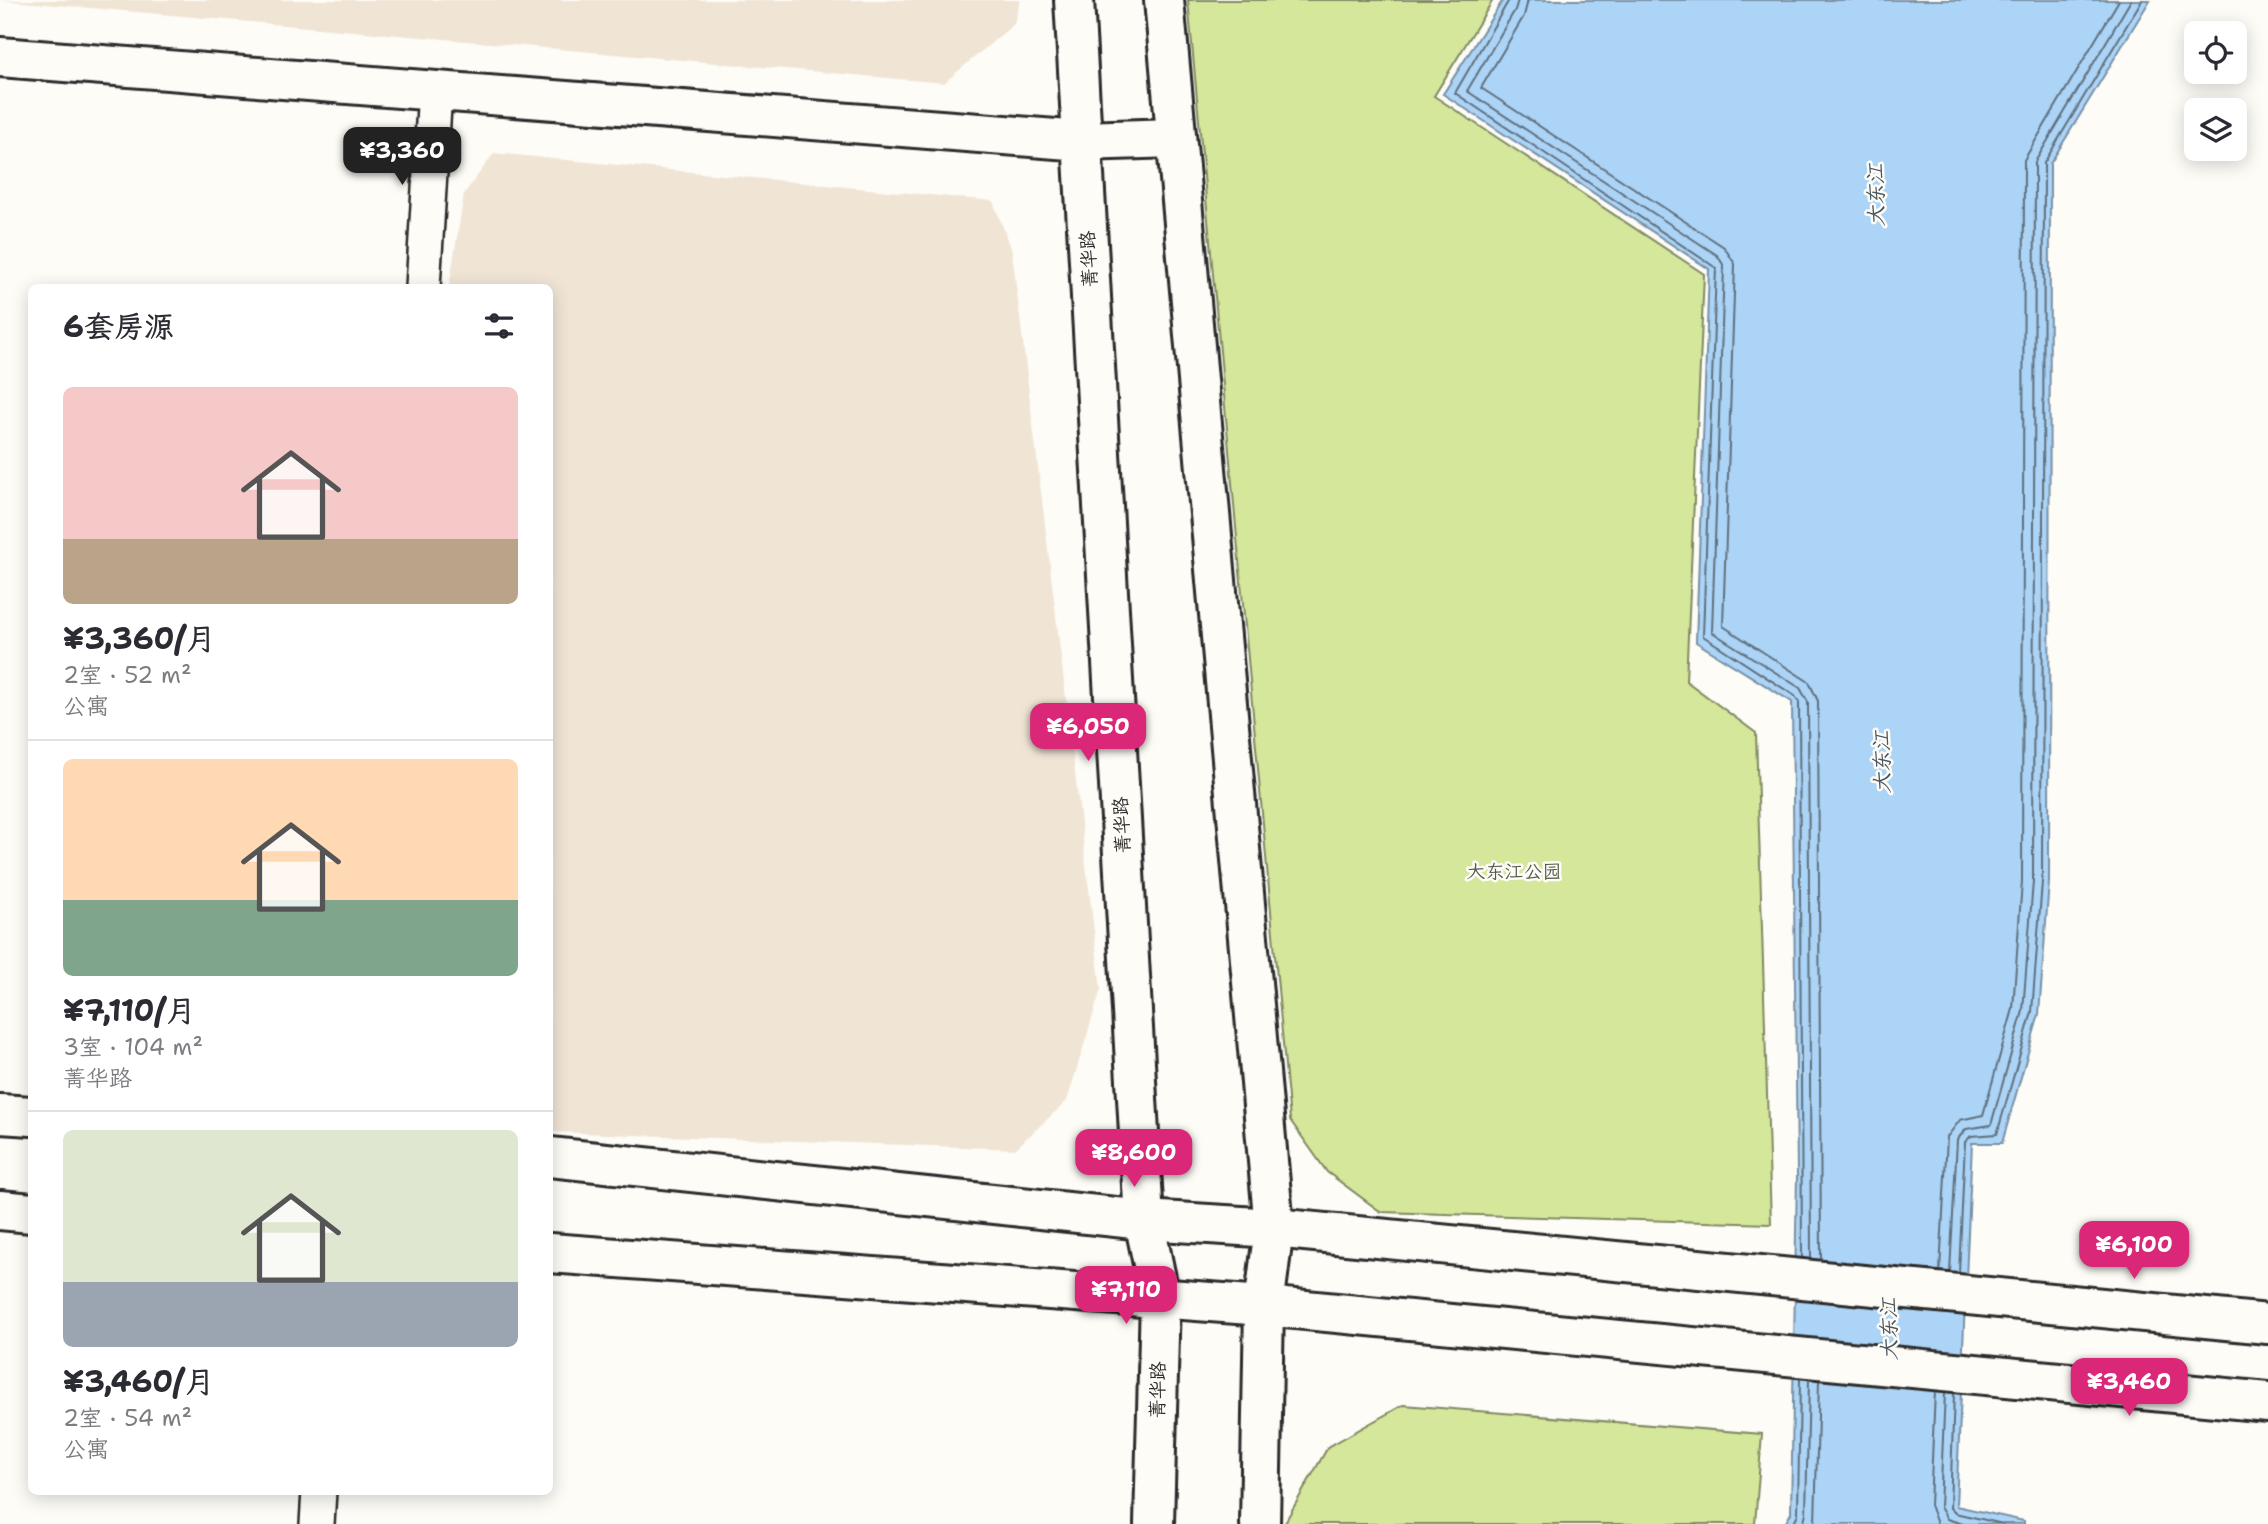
<!DOCTYPE html>
<html lang="zh">
<meta charset="utf-8">
<style>
body{margin:0;font-family:"Shantell Sans","LXGW WenKai TC",sans-serif;background:#f2f2f3;color:#2b2b33;height:100vh;display:flex;flex-direction:column;font-size:26px;white-space:nowrap}
*{box-sizing:border-box;margin:0}
p{font-size:23px;color:#7c7c81}
.icon{flex:none;width:38px;height:38px;fill:none;stroke:currentColor;stroke-width:2;stroke-linecap:round;stroke-linejoin:round}
.map{position:relative;flex:1;overflow:hidden}
.panel{position:absolute;left:28px;top:284px;width:525px;height:1211px;display:flex;flex-direction:column;background:#fff;border-radius:10px;box-shadow:0 4px 18px #0003}
.panel>*{flex:none}
.tools{position:absolute;left:2184px;top:21px;display:grid;gap:14px}
.tools a{display:grid;place-items:center;width:63px;height:63px;border-radius:10px;background:#fff;box-shadow:0 4px 18px #0003;font-size:35px}
.price{position:absolute;translate:-50% -60px;padding:0 16px;border-radius:14px;background:#db2777;color:#fff;font-size:23px;line-height:46px;filter:drop-shadow(0 2px 4px #0008)}
.price::after{content:'';position:absolute;left:50%;top:42px;width:21px;height:16px;margin-left:-10px;background:inherit;clip-path:polygon(0 0,100% 0,50% 100%)}
.price.on{background:#222;color:#fff}
ul{padding:0;list-style:none}
li{display:grid;align-content:center;gap:14px;height:371px;padding:0 35px}
li+li{border-top:2px solid #e1e1e2}
li span{display:grid;place-items:center;height:217px;border-radius:10px;color:#555}
li>.icon{margin-inline-start:auto}
span .icon{width:126px;height:126px;fill:#fffc;stroke-width:1}
li b{font-size:30px}
h2{display:flex;justify-content:space-between;align-items:center;height:84px;padding:0 35px;font-size:30px}
.map>svg:first-child{display:block}
</style>
<div class="map">
<svg width="2268" height="1524" viewBox="0 0 2268 1524">
<rect width="100%" height="100%" fill="#fdfcf7"/>
<filter id="ink" filterUnits="userSpaceOnUse"><feTurbulence type="fractalNoise" baseFrequency=".0143" numOctaves="2"/><feDisplacementMap in="SourceGraphic" scale="14" xChannelSelector="R" yChannelSelector="G"/><feConvolveMatrix kernelMatrix="1 2 1 2 8 2 1 2 1" color-interpolation-filters="sRGB"/></filter>
<g filter="url(#ink)">
<g fill="#f0e5d5">
<path d="M0,0H1020L1014,24L944,83Z"/>
<path d="M494,153L993,201L1012,251L1101,989L1067,1101L1015,1149L550,1132V287H449L464,194Z"/>
</g>
<g fill="#d5e79b" stroke="#808963" stroke-width="2">
<path d="M1188,0H1493L1434,96L1704,274L1686,681L1756,733L1771,1224L1381,1212L1327,1172L1290,1120Z"/>
<path d="M1403,1405L1762,1434L1755,1524H1284L1328,1447Z"/>
</g>
<path fill="#acd4f7" stroke="#7890a5" stroke-width="2" d="M1503,0H2150L2050,164L2049,882L2039,1014L2002,1143H1972L1956,1506L2024,1521V1524H1785L1791,1513L1797,1175L1792,702L1696,642L1709,269L1443,94Z"/>
<g fill="none" stroke-linecap="round" stroke-linejoin="round">
<g stroke="#5f6f7d" stroke-width="2">
<path d="M1509,0L1455,93L1716,268L1703,636L1795,696L1799,702L1802,1258"/>
<path d="M1518,0L1515,10L1467,91L1717,255L1724,266L1712,632L1800,688L1808,702L1811,1259"/>
<path d="M1528,0L1524,16L1481,88L1724,247L1735,264L1723,626L1809,682L1818,701L1821,1260"/>
<path d="M1940,1271L1947,1137L1960,1120L1983,1115L2013,1009L2022,881L2024,160L2119,0"/>
<path d="M1950,1272L1957,1140L1966,1129L1991,1125L2023,1011L2033,881L2035,162L2131,0"/>
<path d="M1959,1273L1965,1142L1971,1136L1997,1134L2032,1012L2042,882L2044,163L2142,0"/>
<path d="M1935,1391L1930,1505L1937,1524"/>
<path d="M1945,1392L1940,1507L1947,1519L1963,1524"/>
<path d="M1954,1393L1950,1508L1955,1513L2003,1524"/>
<path d="M1793,1524L1798,1514L1800,1378"/>
<path d="M1803,1524L1806,1513L1809,1379"/>
<path d="M1815,1524L1819,1380"/>
</g>
<g stroke="#2b2b2b" stroke-width="38">
<g id="minor">
<path d="M423,287L435,90"/>
<path d="M317,1524L319,1491"/>
</g>
</g>
<g stroke="#2b2b2b" stroke-width="44">
<g id="tertiary">
<path d="M1074,0L1144,1220L1160,1298L1154,1524"/>
<path d="M1164,0L1274,1228L1264,1306L1260,1524"/>
<path d="M0,57L1082,141L1175,138"/>
</g>
</g>
<g stroke="#2b2b2b" stroke-width="44">
<g id="secondary">
<path d="M0,1114L32,1116"/>
<path d="M550,1157L1144,1220L1274,1228L2268,1324"/>
<path d="M0,1210L32,1213"/>
<path d="M550,1253L1264,1306L2268,1402"/>
</g>
</g>
<use href="#minor" stroke="#fdfcf7" stroke-width="33"/>
<use href="#tertiary" stroke="#fdfcf7" stroke-width="38"/>
<use href="#secondary" stroke="#fdfcf7" stroke-width="38"/>
</g>
</g>
<g text-anchor="middle" stroke-width="5" stroke-linejoin="round" paint-order="stroke">
<g font-size="19" fill="#2b2b2b" stroke="#fdfcf7">
<text transform="translate(1088 259) rotate(-93)" y="7">菁华路</text>
<text transform="translate(1121 825) rotate(-93)" y="7">菁华路</text>
<text transform="translate(1157 1390) rotate(-89)" y="7">菁华路</text>
</g>
<g font-size="19" fill="#565a47" stroke="#fdfcf7">
<text x="1514" y="878">大东江公园</text>
</g>
<g font-size="21" font-style="italic" fill="#4b555e" stroke="#fdfcf7">
<text transform="translate(1876 195) rotate(-91)" y="7">大东江</text>
<text transform="translate(1882 762) rotate(-91)" y="7">大东江</text>
<text transform="translate(1889 1329) rotate(-91)" y="7">大东江</text>
</g>
</g>
</svg>
<div class="tools">
<a><svg class="icon" aria-label="locate" viewBox="0 0 24 24"><circle cx="12" cy="12" r="6"/><path d="M12 2v4M12 18v4M2 12h4M18 12h4"/></svg></a>
<a><svg class="icon" aria-label="layers" viewBox="0 0 24 24"><path d="M12 4l9 5-9 5-9-5zM3 14l9 5 9-5"/></svg></a>
</div>
<b class="price on" style="left:402px;top:187px">¥3,360</b>
<b class="price" style="left:1088px;top:763px">¥6,050</b>
<b class="price" style="left:1134px;top:1189px">¥8,600</b>
<b class="price" style="left:2134px;top:1281px">¥6,100</b>
<b class="price" style="left:1126px;top:1326px">¥7,110</b>
<b class="price" style="left:2129px;top:1418px">¥3,460</b>
<section class="panel">
<h2>6套房源<svg class="icon" aria-label="filters" viewBox="0 0 24 24"><path d="M4 7h16M4 17h16"/><circle cx="9" cy="7" r="2"/><circle cx="15" cy="17" r="2"/></svg></h2>
<ul>
<li><span style="background:linear-gradient(#f6c9c9 70%,#b9a48a 0)"><svg class="icon" aria-label="home" viewBox="0 0 24 24"><path d="M3 11l9-7 9 7M6 9v11h12V9"/></svg></span><div><b>¥3,360/月</b><p>2室 · 52 m²</p><p>公寓</p></div></li>
<li><span style="background:linear-gradient(#ffd9b3 65%,#7fa58c 0)"><svg class="icon" aria-label="home" viewBox="0 0 24 24"><path d="M3 11l9-7 9 7M6 9v11h12V9"/></svg></span><div><b>¥7,110/月</b><p>3室 · 104 m²</p><p>菁华路</p></div></li>
<li><span style="background:linear-gradient(#dfe7d0 70%,#9aa5b1 0)"><svg class="icon" aria-label="home" viewBox="0 0 24 24"><path d="M3 11l9-7 9 7M6 9v11h12V9"/></svg></span><div><b>¥3,460/月</b><p>2室 · 54 m²</p><p>公寓</p></div></li>
</ul>
</section>
</div>
